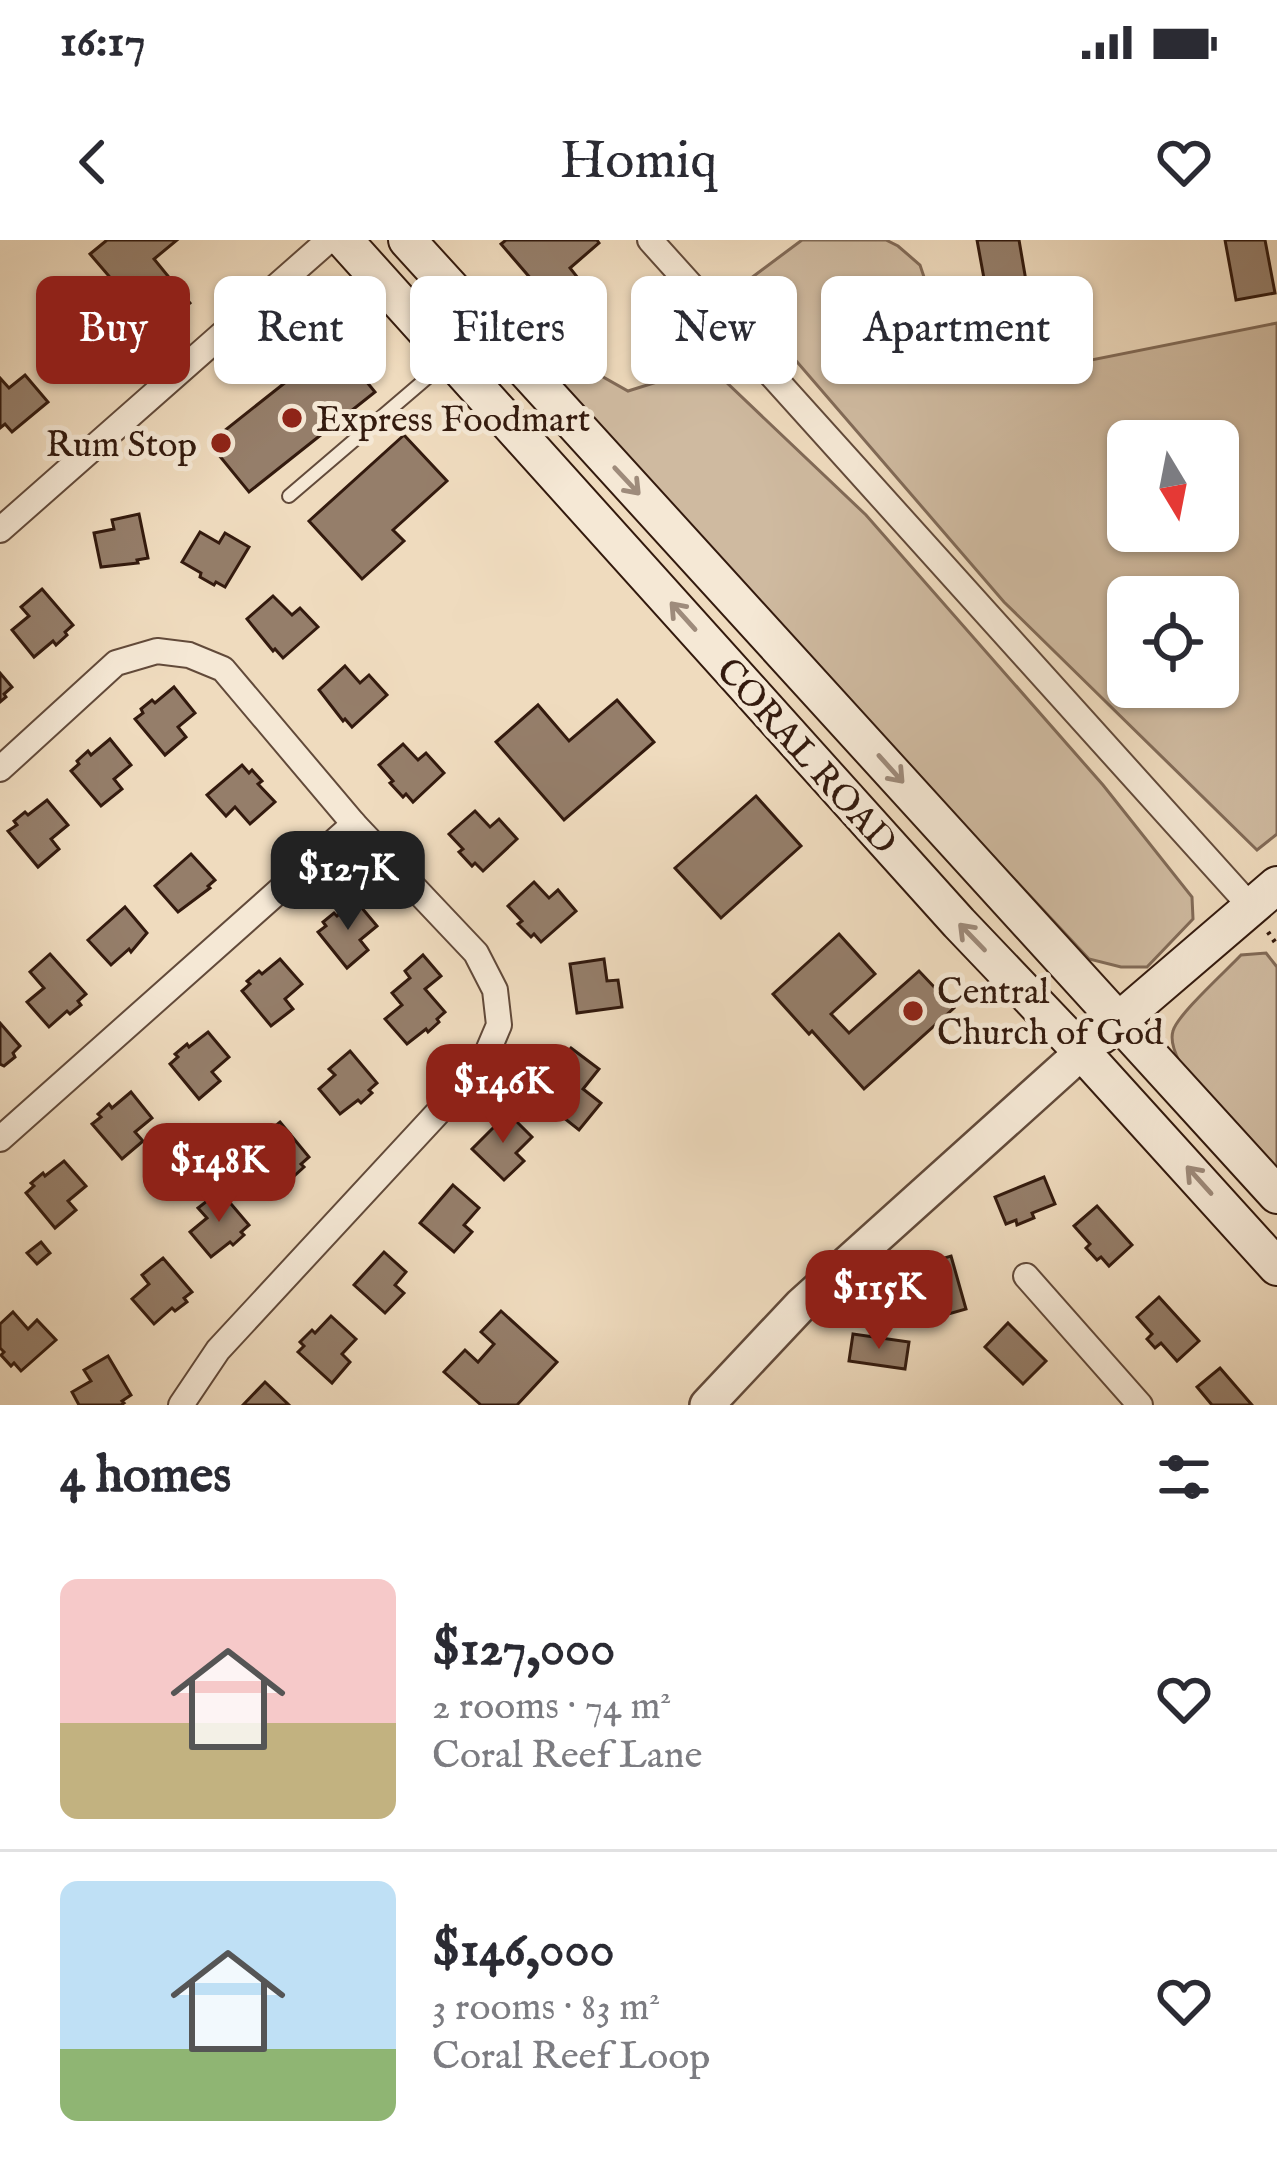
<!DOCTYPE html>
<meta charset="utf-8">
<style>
body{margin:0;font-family:"IM FELL English",serif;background:#f2f2f3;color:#2b2b33;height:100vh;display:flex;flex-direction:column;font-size:45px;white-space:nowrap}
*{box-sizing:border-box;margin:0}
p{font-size:39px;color:#7c7c81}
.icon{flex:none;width:66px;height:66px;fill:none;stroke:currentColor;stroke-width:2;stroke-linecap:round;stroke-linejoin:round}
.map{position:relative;height:1165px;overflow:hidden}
.details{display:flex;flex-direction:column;background:#fff;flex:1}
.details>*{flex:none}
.banner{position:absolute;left:36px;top:36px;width:1206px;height:108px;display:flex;gap:24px}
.needle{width:78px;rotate:170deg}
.fabs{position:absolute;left:1107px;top:180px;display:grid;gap:24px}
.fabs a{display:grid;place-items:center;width:132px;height:132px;border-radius:18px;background:#fff;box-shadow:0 3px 9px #0004;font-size:60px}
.price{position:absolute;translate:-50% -102px;padding:0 27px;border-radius:24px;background:#8f2418;color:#fff;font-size:39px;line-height:78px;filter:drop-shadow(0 3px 6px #0008)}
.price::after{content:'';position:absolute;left:50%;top:72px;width:36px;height:27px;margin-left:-18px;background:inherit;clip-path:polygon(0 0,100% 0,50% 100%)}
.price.current{background:#222;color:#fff}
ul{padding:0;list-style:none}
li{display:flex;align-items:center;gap:36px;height:300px;padding:0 60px}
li+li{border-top:3px solid #e1e1e2}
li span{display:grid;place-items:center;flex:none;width:336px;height:240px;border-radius:18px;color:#555}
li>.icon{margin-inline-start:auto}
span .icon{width:144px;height:144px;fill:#fffc;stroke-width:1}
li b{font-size:51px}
h2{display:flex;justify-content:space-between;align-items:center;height:144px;padding:0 60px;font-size:51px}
.pill{padding:0 42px;border-radius:18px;background:#fff;box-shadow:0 3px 9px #0004;font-size:42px;line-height:108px}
.pill.current{background:#8f2418;color:#fff}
.status{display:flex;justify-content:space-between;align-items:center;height:84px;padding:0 60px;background:#fff;direction:ltr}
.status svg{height:33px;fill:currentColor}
header{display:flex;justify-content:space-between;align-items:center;height:156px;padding:0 60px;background:#fff;font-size:54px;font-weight:600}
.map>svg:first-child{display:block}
</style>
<div class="status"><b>16:17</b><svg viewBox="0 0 49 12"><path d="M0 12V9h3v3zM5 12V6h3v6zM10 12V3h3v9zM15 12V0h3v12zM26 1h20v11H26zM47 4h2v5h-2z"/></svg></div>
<header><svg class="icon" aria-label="back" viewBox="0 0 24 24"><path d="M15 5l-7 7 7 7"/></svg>Homiq<svg class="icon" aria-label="heart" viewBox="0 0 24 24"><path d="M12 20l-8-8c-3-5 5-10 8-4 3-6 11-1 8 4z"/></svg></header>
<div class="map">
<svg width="1277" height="1165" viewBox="0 0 1277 1165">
<rect width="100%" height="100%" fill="#efdbbe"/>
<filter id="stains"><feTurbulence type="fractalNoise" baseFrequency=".00167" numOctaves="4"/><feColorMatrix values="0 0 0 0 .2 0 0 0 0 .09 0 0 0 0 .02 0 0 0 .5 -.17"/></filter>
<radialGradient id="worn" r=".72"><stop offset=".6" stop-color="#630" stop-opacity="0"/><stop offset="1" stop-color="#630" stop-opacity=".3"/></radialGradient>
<g fill="#cfbaa0" stroke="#816a57" stroke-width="3" fill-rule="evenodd">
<path d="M802,0H886L898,6L920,25L957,135L996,139L1277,83V594L1257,610L1004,362L735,50ZM1128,201H1218V291H1128ZM1128,357H1218V447H1128Z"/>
<path d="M602,76L589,129L628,151L679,135L726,142L866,275L1103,545L1192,657L1193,679L1147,727H1121L1089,719L550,143L546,119Z"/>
<path d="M1266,713L1277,727V940C1253,913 1162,826 1173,791C1177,775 1226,731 1241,715Z"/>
</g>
<g fill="#957e6a" stroke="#331a0e" stroke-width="3">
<path d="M107,0H177L154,19L190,63L156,91L90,14Z"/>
<path d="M506,0H597L599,3L570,28L578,38L551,62L501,4Z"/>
<path d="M977,0H1019L1031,70L991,77Z"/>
<path d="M1225,0H1265L1275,53L1236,60Z"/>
<path d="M90,63L119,96L116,99L120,103L98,122L94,118L80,130L51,96Z"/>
<path d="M335,103L375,152L249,252L209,203Z"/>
<path d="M25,135L48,162L12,192L5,184L0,188V138L9,148Z"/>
<path d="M404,195L447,241L393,290L404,301L362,339L309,281Z"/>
<path d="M139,274L148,318L137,320L138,323L101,327L94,293L114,289L112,280Z"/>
<path d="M200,292L219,303L225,293L249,307L225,347L216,342L214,345L200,337L201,333L182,322Z"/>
<path d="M42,349L73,385L65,392L67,395L56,405L53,401L34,417L12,390L29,376L21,367Z"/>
<path d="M273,356L292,375L300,368L318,387L283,418L275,409L273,411L247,379Z"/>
<path d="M345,426L360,443L369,435L387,455L352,487L345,479L343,481L319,450Z"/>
<path d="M0,433L12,447L4,454L6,457L0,462Z"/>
<path d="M174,447L195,473L178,487L186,497L165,515L135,479L143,473L141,469L152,460L155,463Z"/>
<path d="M617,460L654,502L564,580L496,502L538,465L569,501Z"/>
<path d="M110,499L131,525L114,539L122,549L101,566L71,531L79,524L77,521L88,511L91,515Z"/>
<path d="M403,504L418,520L426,513L444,533L413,562L406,554L403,557L390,543L393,541L379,525Z"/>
<path d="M242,525L249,533L252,530L262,541L258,544L275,562L250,584L235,567L226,576L207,555Z"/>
<path d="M756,556L801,606L721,678L675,628Z"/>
<path d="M47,560L68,585L51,599L59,609L38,627L8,591L17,585L14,581L25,572L28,575Z"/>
<path d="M475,571L490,587L499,579L517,599L483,631L475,623L472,626L459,612L463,609L449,594Z"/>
<path d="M191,614L215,640L208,646L210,648L178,672L155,646Z"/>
<path d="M534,642L549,658L558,650L576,671L541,702L534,694L531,697L518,684L522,681L508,666Z"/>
<path d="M356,661L377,686L360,700L368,710L347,728L318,692L326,686L323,682L334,673L337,676Z"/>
<path d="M125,667L147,693L131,712L129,709L111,725L88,700Z"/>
<path d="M839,694L875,734L831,774L849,793L919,731L954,768L864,849L812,791L809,794L773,754Z"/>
<path d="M50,714L86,754L78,761L81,765L70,774L67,771L49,787L27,762L44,748L30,732Z"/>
<path d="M423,715L441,736L425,749L445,772L437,779L439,782L428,792L426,789L407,804L385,779L402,765L392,753L410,738L405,731Z"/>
<path d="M280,719L302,744L285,759L293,769L271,786L242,751L250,744L247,741L259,731L262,734Z"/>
<path d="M604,719L607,741L618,740L622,767L577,773L570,724Z"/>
<path d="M0,783L20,806L13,813L15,817L4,826L0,824Z"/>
<path d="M208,792L229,817L212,832L220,841L199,859L170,824L178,817L175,814L187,804L189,807Z"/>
<path d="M571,808L599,829L583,849L601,863L579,890L544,862L546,858L537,851Z"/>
<path d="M350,811L377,843L369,850L372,853L361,863L358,860L340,874L319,849L335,835L329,829Z"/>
<path d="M131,852L152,878L135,892L143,901L122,919L92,884L101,877L98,874L109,864L112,868Z"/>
<path d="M508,873L532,897L516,913L524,921L504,940L472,909Z"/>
<path d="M280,882L309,917L301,924L304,927L293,937L290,933L271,949L250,924L267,910L258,900Z"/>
<path d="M64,921L86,946L68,961L76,970L55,988L26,953L34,946L31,943L43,933L45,936Z"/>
<path d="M1044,937L1055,964L1032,973L1034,978L1017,985L1016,980L1006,984L995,957Z"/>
<path d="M453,945L479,968L464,985L472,992L454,1012L420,983Z"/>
<path d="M220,951L249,985L241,992L244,995L233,1005L230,1002L211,1017L190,992L207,978L198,968Z"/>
<path d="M1097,966L1132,1005L1109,1026L1101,1017L1097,1020L1086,1008L1090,1004L1074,986Z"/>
<path d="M41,1002L50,1013L37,1024L27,1013Z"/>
<path d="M384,1012L406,1032L395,1045L404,1053L385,1073L354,1045Z"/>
<path d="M951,1016L966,1069L938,1077L924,1024Z"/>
<path d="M163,1018L192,1052L184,1058L187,1062L175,1071L172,1068L154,1084L132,1059L149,1044L142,1035Z"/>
<path d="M1159,1057L1199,1101L1177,1121L1161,1103L1155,1108L1147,1099L1152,1094L1137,1077Z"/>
<path d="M501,1071L557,1122L517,1165H481L444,1132L465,1110L478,1122L494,1104L481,1092Z"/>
<path d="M13,1072L28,1089L37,1080L56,1100L21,1131L14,1123L11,1126L1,1115L4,1112L0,1108V1084Z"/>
<path d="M331,1076L356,1099L342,1114L350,1122L332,1143L298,1112L304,1106L300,1102L312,1090L315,1093Z"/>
<path d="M1008,1083L1046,1121L1023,1144L985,1107Z"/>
<path d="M853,1094L909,1102L905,1129L849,1121Z"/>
<path d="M108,1116L131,1155L122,1161L124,1163L121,1165H79L72,1152L91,1141L84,1130Z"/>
<path d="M1220,1128L1252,1165H1212L1197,1147Z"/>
<path d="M265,1142L289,1165H243Z"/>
</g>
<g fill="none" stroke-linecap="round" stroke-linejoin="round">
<g stroke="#624a3a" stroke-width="16">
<g id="service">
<path d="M234,85L261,116"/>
<path d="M289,256L448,120"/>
</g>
</g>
<g stroke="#624a3a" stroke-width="28">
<g id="minor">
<path d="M650,0L1252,668"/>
<path d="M0,290L329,0"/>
<path d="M0,529L116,423L157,411L189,415L223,429L354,584L476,713L495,750L499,785L482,825L218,1110L181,1165"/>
<path d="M0,899L354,584"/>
<path d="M1026,1036L1140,1165"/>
</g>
</g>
<g stroke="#624a3a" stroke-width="38">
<path id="tertiary" d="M707,1165L801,1065L1082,812"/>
</g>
<g stroke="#331a0e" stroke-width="40">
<g id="secondary">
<path d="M344,0L959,683L1082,812L1277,1027"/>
<path d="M407,0L1277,955"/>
<path d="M1102,795L1277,645"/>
</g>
</g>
<path stroke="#331a0e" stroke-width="4.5" stroke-dasharray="3 6" stroke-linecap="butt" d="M1268,692L1277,705"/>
<use href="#service" stroke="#f5e8d5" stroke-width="12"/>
<use href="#minor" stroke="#f5e8d5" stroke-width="24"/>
<use href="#tertiary" stroke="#f5e8d5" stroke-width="33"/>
<use href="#secondary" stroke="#f5e8d5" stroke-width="36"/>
</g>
<defs><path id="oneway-shaft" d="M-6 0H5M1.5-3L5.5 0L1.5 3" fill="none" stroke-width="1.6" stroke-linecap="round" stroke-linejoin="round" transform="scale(3)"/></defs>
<g stroke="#9e8b7b">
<use href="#oneway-shaft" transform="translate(627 241) rotate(47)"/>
<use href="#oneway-shaft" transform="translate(683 376) rotate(-132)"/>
<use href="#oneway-shaft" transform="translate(891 529) rotate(48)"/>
<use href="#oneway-shaft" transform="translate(972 697) rotate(-134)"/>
<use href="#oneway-shaft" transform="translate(1199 940) rotate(-132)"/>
</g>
<g fill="#8f2418" stroke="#f5e8d5" stroke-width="4.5">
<circle cx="292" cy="178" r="12"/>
<circle cx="221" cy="203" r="12"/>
<circle cx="913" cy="771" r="12"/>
</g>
<g text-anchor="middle" stroke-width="10" stroke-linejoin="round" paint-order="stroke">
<g font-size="36" fill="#331a0e" stroke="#f5e8d5" text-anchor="start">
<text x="316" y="191">Express Foodmart</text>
<text x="197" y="216" text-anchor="end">Rum Stop</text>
<text x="937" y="763">Central<tspan x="937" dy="41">Church of God</tspan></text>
</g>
<g font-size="36" fill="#331a0e" stroke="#f5e8d5">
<text transform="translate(808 515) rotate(48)" y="13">CORAL ROAD</text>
</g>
</g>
<rect width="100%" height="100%" filter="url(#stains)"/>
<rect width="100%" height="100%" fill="url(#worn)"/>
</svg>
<div class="fabs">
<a><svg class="needle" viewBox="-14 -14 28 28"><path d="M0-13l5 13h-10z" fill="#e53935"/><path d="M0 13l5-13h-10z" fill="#7c7c81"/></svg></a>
<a><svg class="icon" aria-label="locate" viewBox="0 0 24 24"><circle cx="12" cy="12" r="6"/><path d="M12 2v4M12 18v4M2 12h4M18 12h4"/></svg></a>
</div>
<b class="price current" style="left:348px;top:693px">$127K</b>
<b class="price" style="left:503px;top:906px">$146K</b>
<b class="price" style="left:219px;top:985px">$148K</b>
<b class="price" style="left:879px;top:1112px">$115K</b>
<div class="banner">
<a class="pill current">Buy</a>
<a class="pill">Rent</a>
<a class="pill">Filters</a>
<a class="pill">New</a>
<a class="pill">Apartment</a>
</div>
</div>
<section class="details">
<h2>4 homes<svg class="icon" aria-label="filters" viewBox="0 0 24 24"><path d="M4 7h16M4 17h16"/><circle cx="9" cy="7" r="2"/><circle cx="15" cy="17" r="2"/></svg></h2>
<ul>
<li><span style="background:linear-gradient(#f6c9c9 60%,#c2b280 0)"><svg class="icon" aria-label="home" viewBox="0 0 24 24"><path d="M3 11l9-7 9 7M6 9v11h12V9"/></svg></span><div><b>$127,000</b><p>2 rooms · 74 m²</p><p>Coral Reef Lane</p></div><svg class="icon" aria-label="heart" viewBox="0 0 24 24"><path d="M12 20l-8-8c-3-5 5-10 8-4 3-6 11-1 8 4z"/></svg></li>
<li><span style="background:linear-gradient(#bfe0f5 70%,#8fb573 0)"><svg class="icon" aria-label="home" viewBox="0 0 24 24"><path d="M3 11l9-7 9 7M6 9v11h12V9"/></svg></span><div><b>$146,000</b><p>3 rooms · 83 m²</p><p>Coral Reef Loop</p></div><svg class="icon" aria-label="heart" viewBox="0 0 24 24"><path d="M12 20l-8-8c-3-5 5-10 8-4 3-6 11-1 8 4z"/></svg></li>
</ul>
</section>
